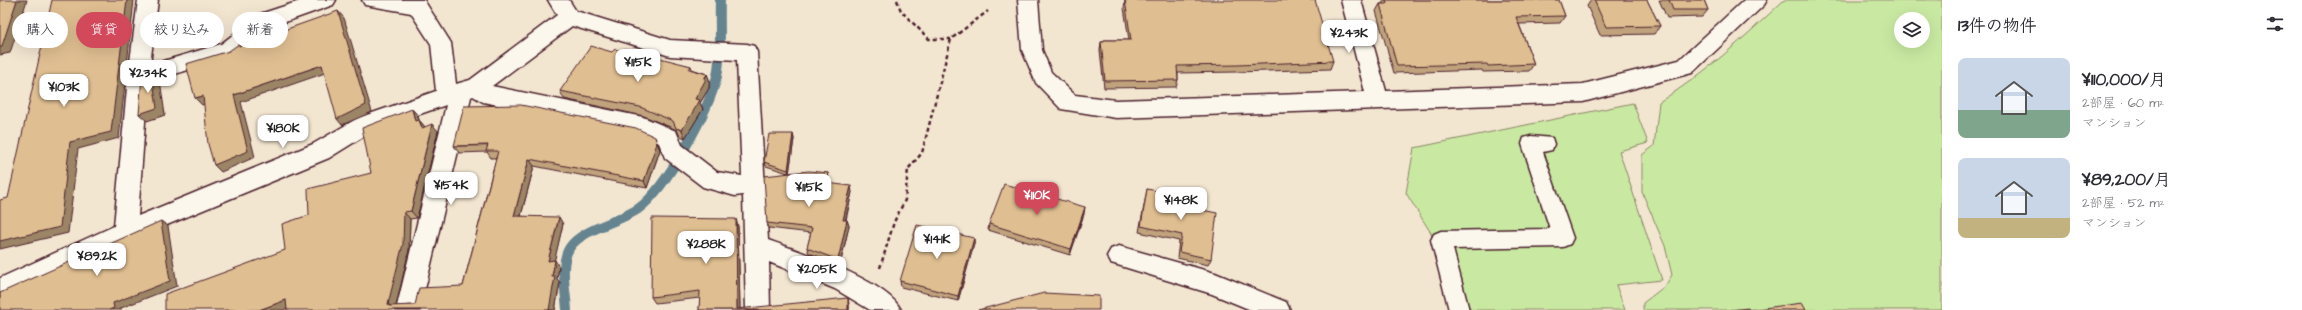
<!DOCTYPE html>
<html lang="ja">
<meta charset="utf-8">
<style>
body{margin:0;font-family:"Architects Daughter","Klee One",sans-serif;background:#f7f7f7;color:#2b2b33;height:100vh;display:flex;flex-direction:column;font-size:15px;white-space:nowrap}
*{box-sizing:border-box;margin:0}
p{font-size:13px;color:#7c7c81}
.icon{flex:none;width:22px;height:22px;fill:none;stroke:currentColor;stroke-width:2;stroke-linecap:round;stroke-linejoin:round}
.map{position:relative;flex:1;overflow:hidden}
.side{display:flex;flex-direction:column;background:#fff;width:360px}
.side>*{flex:none}
.banner{position:absolute;left:12px;top:12px;width:380px;height:36px;display:flex;gap:8px}
.buttons{position:absolute;left:1894px;top:12px;display:grid;gap:8px}
.buttons a{display:grid;place-items:center;width:36px;height:36px;border-radius:50%;background:#fff;box-shadow:0 4px 16px #0002;font-size:20px}
.price{position:absolute;translate:-50% -34px;padding:0 9px;border-radius:8px;background:#fff;color:#222;font-size:13px;line-height:26px;filter:drop-shadow(0 1px 2px #0008)}
.price::after{content:'';position:absolute;left:50%;top:24px;width:12px;height:9px;margin-left:-6px;background:inherit;clip-path:polygon(0 0,100% 0,50% 100%)}
.price.active{background:#d1495b;color:#fff}
ul{padding:0;list-style:none}
li{display:flex;align-items:center;gap:12px;height:100px;padding:0 16px}
li span{display:grid;place-items:center;flex:none;width:112px;height:80px;border-radius:8px;color:#555}
li>.icon{margin-inline-start:auto}
span .icon{width:48px;height:48px;fill:#fffc;stroke-width:1}
li b{font-size:17px}
h2{display:flex;justify-content:space-between;align-items:center;height:48px;padding:0 16px;font-size:17px}
.pill{padding:0 14px;border-radius:18px;background:#fff;box-shadow:0 4px 16px #0002;font-size:14px;line-height:36px}
.pill.active{background:#d1495b;color:#fff}
main{display:flex;flex:1;min-height:0}
.map>svg:first-child{display:block}
</style>
<main>
<div class="map">
<svg width="1942" height="310" viewBox="0 0 1942 310">
<rect width="100%" height="100%" fill="#f3e6d1"/>
<filter id="ink" filterUnits="userSpaceOnUse"><feTurbulence type="fractalNoise" baseFrequency=".025" numOctaves="2"/><feDisplacementMap in="SourceGraphic" scale="8" xChannelSelector="R" yChannelSelector="G"/><feConvolveMatrix kernelMatrix="1 2 1 2 8 2 1 2 1" color-interpolation-filters="sRGB"/></filter>
<g filter="url(#ink)">
<g fill="#c9e9a2" stroke="#8a8466" fill-rule="evenodd">
<path d="M1784,0H1942V310H1643V303L1665,286L1672,275L1665,246L1642,192V155L1654,146L1659,102C1705,74 1745,37 1784,0ZM1901,19H1923V41H1901Z"/>
<path d="M1633,103L1648,143L1619,151L1662,280L1616,285L1625,310H1452L1431,233L1406,193L1414,148Z"/>
</g>
<g fill="none" stroke-linecap="round" stroke-linejoin="round">
<path stroke="#658490" stroke-width="10" d="M567,310C566,292 559,263 570,247C582,229 619,222 638,209C666,189 709,110 717,76C722,52 719,24 720,0"/>
<g stroke="#4a1f2b" stroke-width="3">
<path id="service" d="M1531,136L1552,138L1554,144L1552,150L1543,152L1573,238L1570,244L1563,247L1453,249L1469,310H1449L1431,240L1434,234L1441,231L1550,229L1522,144L1524,138Z"/>
</g>
<g stroke="#4a1f2b" stroke-width="3">
<g id="minor">
<path d="M138,0H158L150,65L221,44L260,14L303,0H336L333,5L274,26L235,56L148,82L138,216L313,144L358,118L436,91L431,44L411,13L365,5L362,0H424L451,43L456,84L470,80L557,15L548,0H569L576,11L670,40L747,44L754,46L757,52L768,240C799,251 888,281 901,310H870L835,289L769,262L770,310H746L743,195L735,196L703,187L665,158L659,143L640,134L483,102L473,96L471,97L420,310H396L446,105L374,130L329,158L133,239L0,300V278L114,226L128,77ZM572,26L670,56L737,60L742,176L717,172L682,145L676,131L643,117L492,86Z"/>
<path d="M1018,0H1038L1042,50L1051,72L1075,95L1116,100L1365,92L1341,0H1361L1386,91L1583,84L1679,60L1744,0H1767L1764,5L1692,73L1583,102L1116,118L1061,109L1036,83L1022,50Z"/>
<path d="M1119,246L1215,273L1286,302L1290,310H1251L1212,294L1111,263L1107,256L1111,249Z"/>
</g>
</g>
<g stroke="#4a1f2b" stroke-width="2.5" stroke-dasharray="4 3" stroke-linecap="butt">
<path d="M897,0L901,11L929,39H951"/>
<path d="M880,268L894,222L905,200L908,169L922,153L951,39L988,11"/>
</g>
<use href="#service" fill="#fbf7ec" fill-rule="evenodd"/>
<use href="#minor" fill="#fbf7ec" fill-rule="evenodd"/>
</g>
<g fill="#c0a37d" stroke="#4a1f2b">
<path d="M1125,0L1333,61L1330,69L1236,72L1178,73V80L1176,87L1104,88L1100,50L1101,42H1104V40H1129L1124,8Z"/>
<path d="M1384,0H1559L1565,16L1560,23L1519,24L1534,64L1529,71L1483,72L1482,70L1394,73L1376,11L1380,4H1382Z"/>
<path d="M1591,0H1647L1660,26L1654,34L1600,35L1587,6Z"/>
<path d="M1659,0H1704L1708,10L1702,17L1667,18Z"/>
<path d="M623,52L691,66L692,69L707,74L710,82L709,85V88L700,103L703,109L685,138L680,136L677,130L644,116L564,99L560,91Z"/>
<path d="M412,109L418,116L419,120L425,127L438,131L417,218L410,219L409,250L396,306L415,305L463,286L496,158H491L487,152L459,153L454,146L658,144L660,150L647,188L534,166L521,216L563,224L554,260L559,267L557,279L560,282L555,310L287,309L285,250L309,215L371,173Z"/>
<path d="M793,134L794,139L789,173H828L829,180V184L852,192L846,220H847L849,226L840,265L809,253L807,248L811,233L769,228L767,223L788,173L766,166L764,162Z"/>
<path d="M1147,189L1197,209L1211,259L1208,265L1177,258L1179,241L1139,232L1146,195Z"/>
<path d="M1084,214L1070,255L988,230L989,224Z"/>
<path d="M738,226L740,309L849,304V310H699L700,298L655,303L651,297Z"/>
<path d="M974,238V244L958,301L901,287L900,281Z"/>
</g>
<g fill="#9c8566" stroke="#4a1f2b">
<path d="M17,0H27L10,53L0,55V47Z"/>
<path d="M127,0H134L119,138L78,149L68,233L0,249V241L70,142Z"/>
<path d="M338,11L344,18L372,112L342,125L337,119Z"/>
<path d="M322,65L328,72L241,102L255,157L221,172L214,165L234,95Z"/>
<path d="M152,73L160,80L165,115L147,121L139,114Z"/>
<path d="M707,74L710,82L709,85V88L700,103L703,109L685,138L682,130L695,99Z"/>
<path d="M203,96L210,102L202,105L195,98Z"/>
<path d="M412,109L418,116L421,128L415,121Z"/>
<path d="M419,120L425,127L422,128Z"/>
<path d="M432,124L438,131L417,218L411,211Z"/>
<path d="M793,134L794,139L789,174L788,170Z"/>
<path d="M655,137L660,150L647,188L644,181Z"/>
<path d="M529,159L534,166L519,223L514,216Z"/>
<path d="M828,173L829,180L828,190L826,183Z"/>
<path d="M851,186L852,192L844,226L843,220Z"/>
<path d="M1085,207L1084,214L1070,255L1071,249Z"/>
<path d="M404,212L410,219L409,250L395,310L388,304Z"/>
<path d="M559,217L563,224L553,267L548,261Z"/>
<path d="M736,219L738,226L740,310H737Z"/>
<path d="M847,220L849,226L840,265L838,260Z"/>
<path d="M161,221L168,226L177,286L121,308V310H109Z"/>
<path d="M974,238V244L958,301V296Z"/>
<path d="M555,260L559,267L557,279L560,282L555,310H549L552,276Z"/>
<path d="M848,298L849,304V310H848Z"/>
<path d="M286,300L293,306L283,310H259Z"/>
</g>
<g fill="#dfbe91" stroke="#4a1f2b">
<path d="M0,0H17L2,46L0,47Z"/>
<path d="M52,0H127L111,132L70,142L60,227L0,241V200L8,198Z"/>
<path d="M1125,0H1315L1333,61L1238,65L1177,66L1178,80L1105,81L1101,42H1104V40H1131Z"/>
<path d="M1386,0H1559L1565,16L1516,17L1534,64L1488,66L1487,64L1397,66L1380,4H1387Z"/>
<path d="M1594,0H1647L1660,26L1606,27Z"/>
<path d="M1669,0H1704L1708,10H1673Z"/>
<path d="M338,11L366,105L337,119L322,65L234,95L248,151L214,165L208,144L203,96L195,98L186,64L229,51L239,44V46Z"/>
<path d="M591,46L612,52L615,49L623,52L625,49L691,66L689,69L707,74L704,79H706L695,99L700,100L682,130L676,128L673,121L640,107L560,91Z"/>
<path d="M152,73L157,108L139,114L142,76Z"/>
<path d="M521,105L636,128L655,137L657,143L644,181L529,159L514,216L559,217L548,261L555,260L552,276H555L549,310H287L286,300L259,310H165V294L285,250L282,224L309,215L308,189L371,173L362,128L412,109L415,121L419,120L422,128L432,124L411,211L404,212L403,244L388,304L389,306L415,305L419,288L463,286L498,151H486L488,145L454,146L464,106Z"/>
<path d="M769,134H793L788,170L764,162Z"/>
<path d="M809,171L828,173L826,183L851,186L843,220H847L838,260L807,248L812,228L767,223L764,176Z"/>
<path d="M1004,184L1085,207L1071,249L989,224Z"/>
<path d="M1147,189L1198,199L1197,209L1217,213L1211,259L1179,252L1182,235L1141,226Z"/>
<path d="M652,218L736,219L737,309L848,298V310H699L700,291L651,297Z"/>
<path d="M161,221L170,281L113,303L114,308L109,310H0V293Z"/>
<path d="M917,225L974,238L958,296L900,281Z"/>
<path d="M1044,293L1099,296V310H978Z"/>
<path d="M1802,303L1806,310H1730L1748,308L1749,310Z"/>
</g>
</g>
</svg>
<div class="buttons">
<a><svg class="icon" aria-label="layers" viewBox="0 0 24 24"><path d="M12 4l9 5-9 5-9-5zM3 14l9 5 9-5"/></svg></a>
</div>
<b class="price" style="left:1349px;top:54px">¥243K</b>
<b class="price" style="left:638px;top:83px">¥115K</b>
<b class="price" style="left:148px;top:94px">¥234K</b>
<b class="price" style="left:64px;top:108px">¥103K</b>
<b class="price" style="left:283px;top:149px">¥180K</b>
<b class="price" style="left:451px;top:206px">¥154K</b>
<b class="price" style="left:809px;top:208px">¥115K</b>
<b class="price active" style="left:1037px;top:216px">¥110K</b>
<b class="price" style="left:1181px;top:221px">¥148K</b>
<b class="price" style="left:937px;top:260px">¥141K</b>
<b class="price" style="left:706px;top:265px">¥288K</b>
<b class="price" style="left:97px;top:277px">¥89.2K</b>
<b class="price" style="left:817px;top:290px">¥205K</b>
<div class="banner">
<a class="pill">購入</a>
<a class="pill active">賃貸</a>
<a class="pill">絞り込み</a>
<a class="pill">新着</a>
</div>
</div>
<section class="side">
<h2>13件の物件<svg class="icon" aria-label="filters" viewBox="0 0 24 24"><path d="M4 7h16M4 17h16"/><circle cx="9" cy="7" r="2"/><circle cx="15" cy="17" r="2"/></svg></h2>
<ul>
<li><span style="background:linear-gradient(#c9d6e8 65%,#7fa58c 0)"><svg class="icon" aria-label="home" viewBox="0 0 24 24"><path d="M3 11l9-7 9 7M6 9v11h12V9"/></svg></span><div><b>¥110,000/月</b><p>2部屋 · 60 m²</p><p>マンション</p></div></li>
<li><span style="background:linear-gradient(#c9d6e8 75%,#c2b280 0)"><svg class="icon" aria-label="home" viewBox="0 0 24 24"><path d="M3 11l9-7 9 7M6 9v11h12V9"/></svg></span><div><b>¥89,200/月</b><p>2部屋 · 52 m²</p><p>マンション</p></div></li>
</ul>
</section>
</main>
